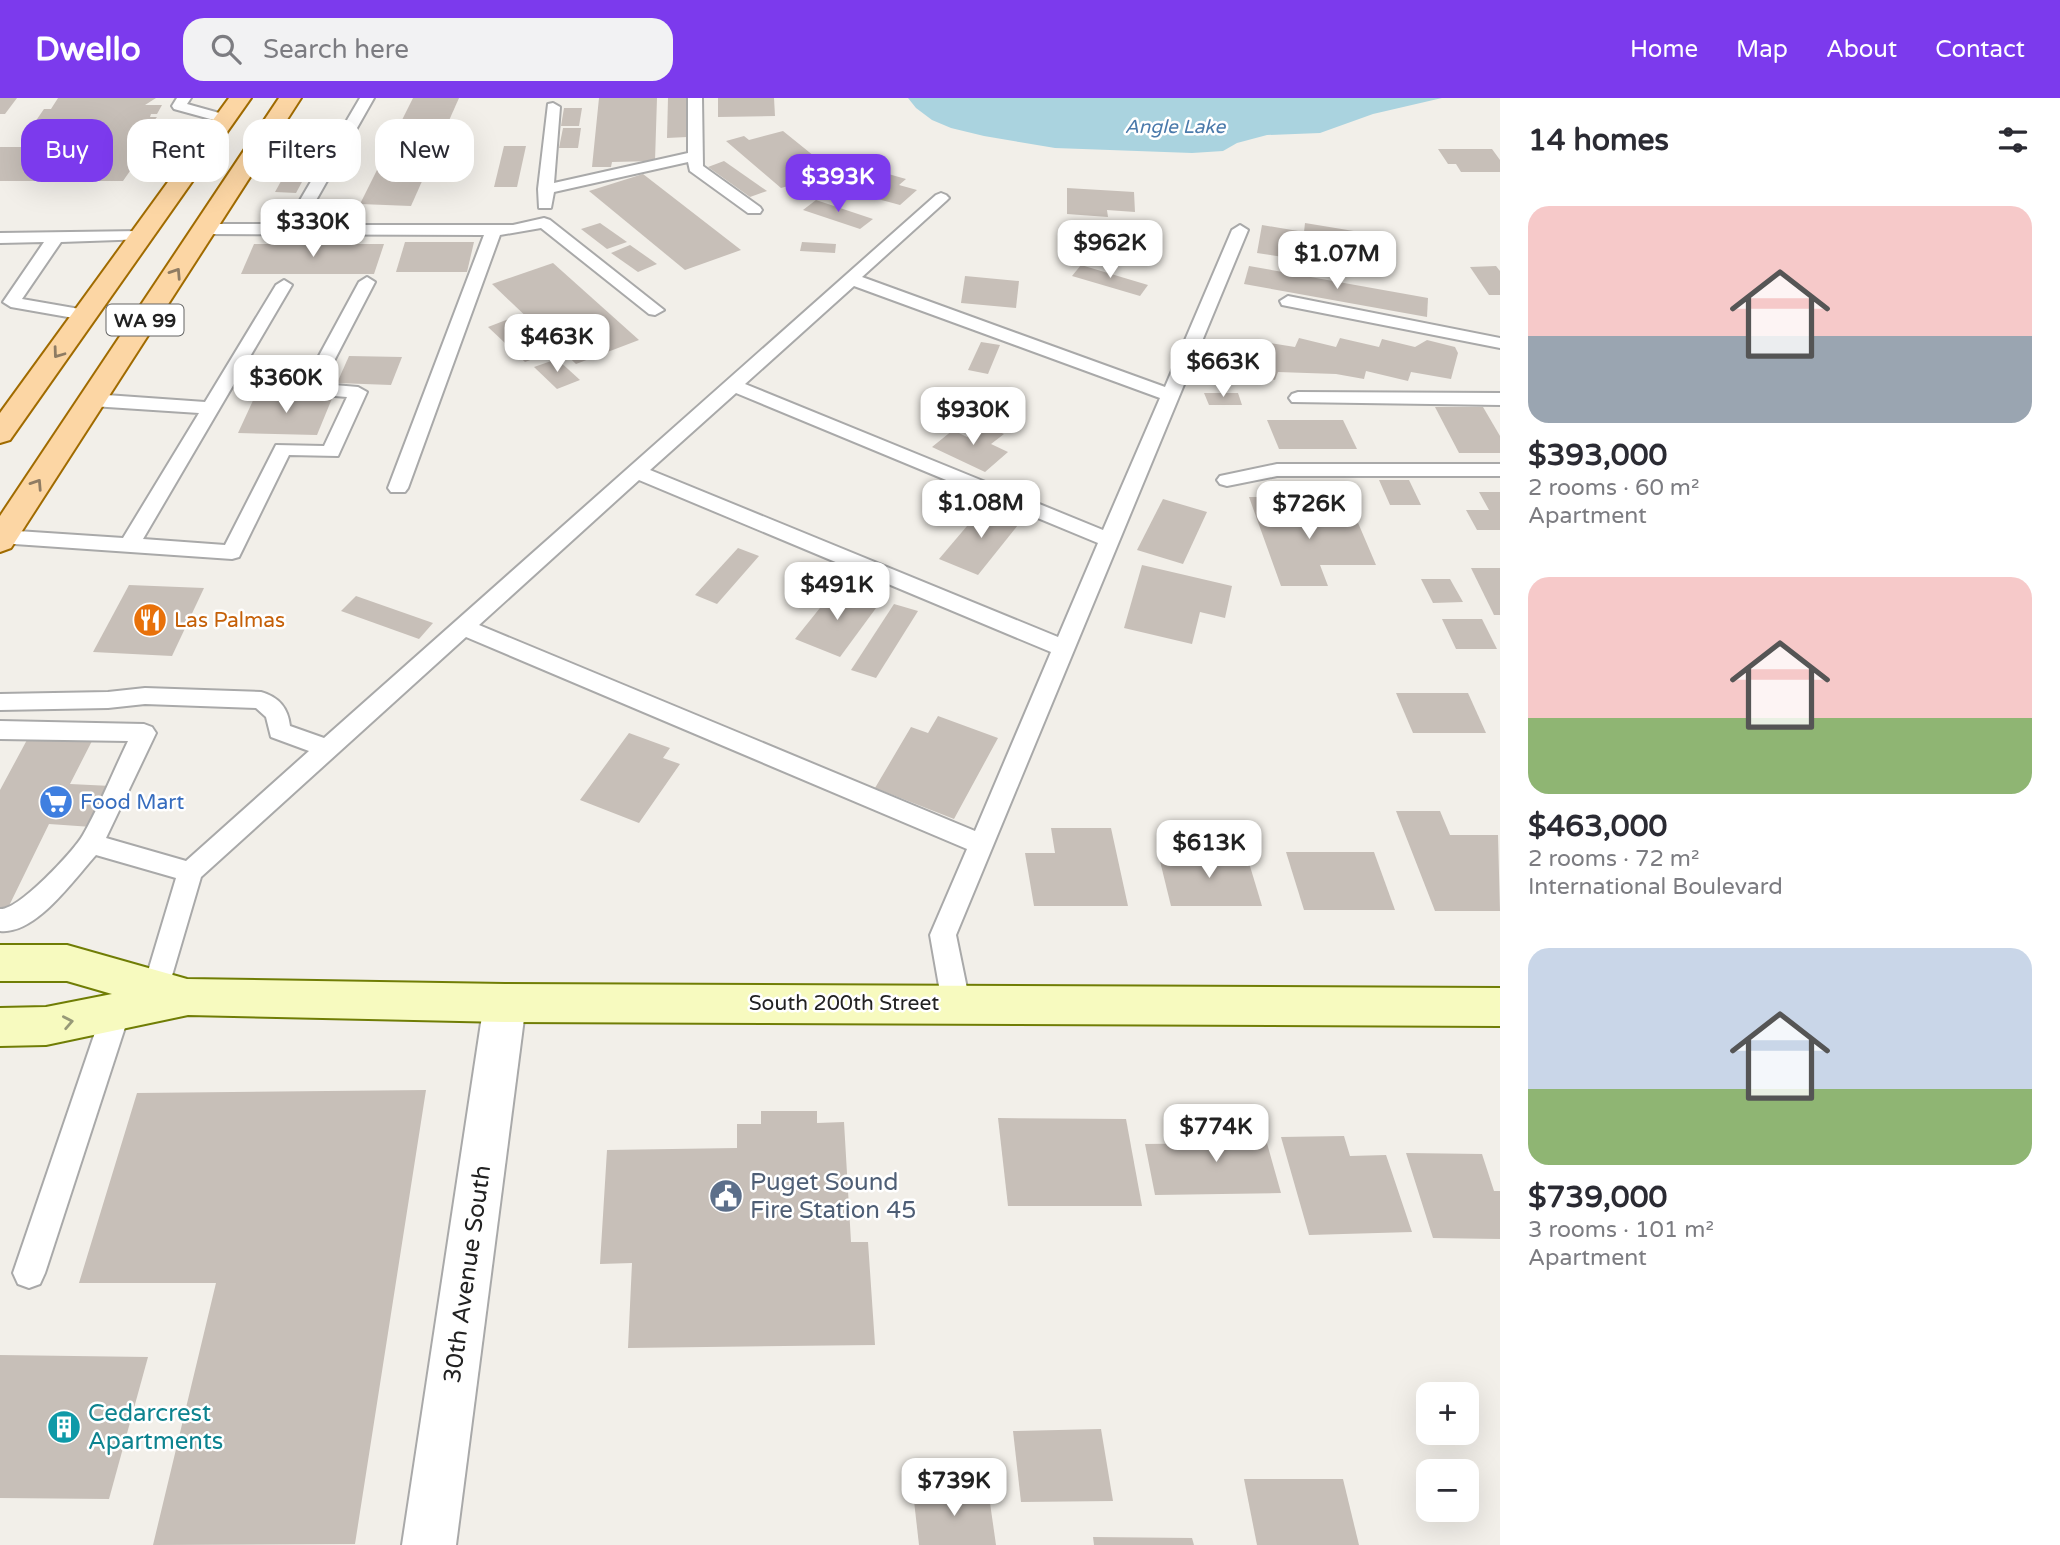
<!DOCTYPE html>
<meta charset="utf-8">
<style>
body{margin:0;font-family:"Varela Round",sans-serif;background:#f2f2f3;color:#2b2b33;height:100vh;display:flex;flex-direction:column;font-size:26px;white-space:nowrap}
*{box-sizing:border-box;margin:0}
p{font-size:23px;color:#7c7c81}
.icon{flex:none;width:38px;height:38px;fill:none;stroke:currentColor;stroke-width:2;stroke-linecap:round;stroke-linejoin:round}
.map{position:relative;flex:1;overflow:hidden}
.details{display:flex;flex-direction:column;background:#fff;width:560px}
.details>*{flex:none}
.guide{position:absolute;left:21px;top:21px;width:665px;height:63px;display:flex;gap:14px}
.fabs{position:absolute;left:1416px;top:1284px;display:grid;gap:14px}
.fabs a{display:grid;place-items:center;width:63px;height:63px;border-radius:14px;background:#fff;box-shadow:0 7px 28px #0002;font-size:35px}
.price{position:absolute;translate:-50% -60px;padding:0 16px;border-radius:14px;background:#fff;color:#222;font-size:23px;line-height:46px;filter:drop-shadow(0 2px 4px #0008)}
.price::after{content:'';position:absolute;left:50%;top:42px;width:21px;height:16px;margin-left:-10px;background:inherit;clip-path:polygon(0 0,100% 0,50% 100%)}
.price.active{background:#7c3aed;color:#fff}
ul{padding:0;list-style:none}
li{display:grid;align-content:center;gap:14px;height:371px;padding:0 28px}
li span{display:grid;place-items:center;height:217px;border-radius:21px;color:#555}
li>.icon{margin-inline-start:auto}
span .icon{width:126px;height:126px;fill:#fffc;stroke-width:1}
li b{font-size:30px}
h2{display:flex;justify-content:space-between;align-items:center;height:84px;padding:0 28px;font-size:30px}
.pill{padding:0 24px;border-radius:21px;background:#fff;box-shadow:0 7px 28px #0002;font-size:24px;line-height:63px}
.pill.active{background:#7c3aed;color:#fff}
header{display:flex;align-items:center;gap:42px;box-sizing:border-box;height:98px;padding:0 35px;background:#7c3aed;color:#fff}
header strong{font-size:33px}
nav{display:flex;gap:38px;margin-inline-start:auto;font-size:24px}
.search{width:490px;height:63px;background:#f2f2f3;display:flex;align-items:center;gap:18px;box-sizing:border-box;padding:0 24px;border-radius:21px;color:#7c7c81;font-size:26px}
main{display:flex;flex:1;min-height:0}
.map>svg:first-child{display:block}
</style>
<header>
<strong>Dwello</strong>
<div class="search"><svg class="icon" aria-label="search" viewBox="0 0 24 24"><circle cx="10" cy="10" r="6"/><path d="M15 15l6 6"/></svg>Search here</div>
<nav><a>Home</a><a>Map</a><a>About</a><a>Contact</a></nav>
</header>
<main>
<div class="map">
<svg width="1500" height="1447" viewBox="0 0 1500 1447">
<rect width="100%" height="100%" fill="#f2efe9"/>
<path fill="#aad3df" d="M908,0H1442L1373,16L1320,35L1267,37L1237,45L1223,53L1192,55L1055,50L984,38L951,30L932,22L916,10Z"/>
<g fill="#c7bfb8">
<path d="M0,0H17L5,16H0Z"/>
<path d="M58,0H156L145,7H162L157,16H151L150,19H157L153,24H160L151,41H144L139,50H146L123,83H0V49H57L71,27H33L44,11H51Z"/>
<path d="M413,0H459L411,108L360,106Z"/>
<path d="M599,0H657L655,63L612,64L611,69H592Z"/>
<path d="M668,0H688L687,39L667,40Z"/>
<path d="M718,0H774L775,18L718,19Z"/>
<path d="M564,10H582L579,28H561Z"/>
<path d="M563,30H581L578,50H559Z"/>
<path d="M309,33L329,34L296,95L275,94Z"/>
<path d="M783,33L835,75L781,90L726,43L744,38L749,42Z"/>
<path d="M504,48H526L517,89H494Z"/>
<path d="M1438,51H1492L1500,62V74H1461L1456,66H1448Z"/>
<path d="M724,63L767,93L750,99L708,69Z"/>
<path d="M867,70L906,81L899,87L917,92L900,107L852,94L842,103L819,96L847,72L860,76Z"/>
<path d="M643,76L741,152L685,172L589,93Z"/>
<path d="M1067,90L1134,94L1135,114L1107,112L1108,119L1067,116Z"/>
<path d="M816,102L873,121L860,131L803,112Z"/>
<path d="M600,125L627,144L607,151L581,131Z"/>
<path d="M1305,125L1384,138L1382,174L1257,155L1262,127L1304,134Z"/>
<path d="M405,144H474L467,174H396Z"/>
<path d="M802,144L836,146L835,155L800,153Z"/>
<path d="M254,146H384L374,176H241Z"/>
<path d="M630,147L657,166L638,174L611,155Z"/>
<path d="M553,165L639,242L576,266L492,186Z"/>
<path d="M1081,167L1148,187L1140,198L1072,178Z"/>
<path d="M1249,168L1428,200L1427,219L1244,186Z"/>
<path d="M1496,168L1500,173V197H1489L1470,169Z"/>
<path d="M965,178L1019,183L1016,210L961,205Z"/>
<path d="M511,220L549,255L525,264L488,229Z"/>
<path d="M1299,240L1336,249L1340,240L1379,249L1382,241L1415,249L1427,242L1455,249L1458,255L1451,281L1411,274L1408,283L1366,273L1364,281L1336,276L1278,274L1275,282L1228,271L1237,252L1253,253L1257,243L1295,249Z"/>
<path d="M981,244L1000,247L988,276L968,272Z"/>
<path d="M349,258L402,259L391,287L337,285Z"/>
<path d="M557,261L580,282L557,291L534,269Z"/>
<path d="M1204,295H1238L1242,307H1209Z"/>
<path d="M256,296L333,298L317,337L238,335Z"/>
<path d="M1435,309H1483L1500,338V355H1459Z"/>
<path d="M1267,322H1343L1357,351H1279Z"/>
<path d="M982,326L1004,336L991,346L1008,354L985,374L932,349L953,332L967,339Z"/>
<path d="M1379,382H1409L1421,407H1390Z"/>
<path d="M1479,394H1500V432H1477L1466,412H1489Z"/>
<path d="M1249,399H1286L1291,413H1353L1376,467H1320L1328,488H1281Z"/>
<path d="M1163,401L1207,414L1183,466L1137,452Z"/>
<path d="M984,408L1022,422L978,477L939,461Z"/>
<path d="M738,450L759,458L717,506L695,497Z"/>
<path d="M1142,467L1232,488L1225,520L1200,514L1192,546L1124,530Z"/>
<path d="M1471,470H1500V517H1494Z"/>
<path d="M1421,481H1450L1463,504L1433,505Z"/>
<path d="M129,487L204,490L172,558L93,554Z"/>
<path d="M836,490L879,506L840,559L795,541Z"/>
<path d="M356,498L433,525L419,541L341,513Z"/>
<path d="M894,506L918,513L876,580L851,572Z"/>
<path d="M1442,521H1482L1497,551H1456Z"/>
<path d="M1396,595H1468L1486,635H1413Z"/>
<path d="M938,618L998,640L954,721L875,690L911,629L928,635Z"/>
<path d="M629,635L670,650L663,660L680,666L639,725L580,702Z"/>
<path d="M28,640L92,643L70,686L111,688L92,729L49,726L6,814H0V692Z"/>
<path d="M1396,713H1440L1450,737H1498L1500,813H1435Z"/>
<path d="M1051,730H1111L1128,808H1034L1025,755H1055Z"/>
<path d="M1286,754H1374L1395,812H1304Z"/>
<path d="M1158,755H1246L1262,808H1171Z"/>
<path d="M426,992L355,1446L153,1447L216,1185H79L137,995Z"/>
<path d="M761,1013H817V1025L844,1024L851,1144H868L875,1247L628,1250L632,1165L600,1166L607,1052L737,1050V1026H761Z"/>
<path d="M998,1020L1126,1021L1142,1108H1008Z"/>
<path d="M1219,1024H1261L1281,1095L1155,1097L1145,1046L1225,1045Z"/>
<path d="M1344,1038L1350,1058L1386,1057L1412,1134L1309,1137L1281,1039Z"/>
<path d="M1406,1055L1482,1056L1494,1093H1500V1141L1433,1140Z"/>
<path d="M0,1257L148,1259L109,1401L0,1400Z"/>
<path d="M1101,1331L1113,1403L1021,1404L1013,1333Z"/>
<path d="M1244,1381H1343L1359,1447H1257Z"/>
<path d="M988,1391L996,1447H919L913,1394Z"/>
<path d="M1093,1439L1192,1440L1194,1447H1094Z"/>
</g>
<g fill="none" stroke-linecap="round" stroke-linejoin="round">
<g stroke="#a9a9a9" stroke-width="4">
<g id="lane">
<path d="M177,0H191L187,6L230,18L232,21L225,25L174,11L172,8Z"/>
<path d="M360,0H374L302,127H513L544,120L550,122L664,212L655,217L649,216L541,130L500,137L408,390L405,394H391L388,390L484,137L205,136L197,131L205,126H286Z"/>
<path d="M688,0H702L703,68L760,109L762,112L760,115H748L690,73L688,64L554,94L551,110H539L538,91L548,6L553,5L560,9L554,85L688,55Z"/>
<path d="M941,95L946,97L949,100L946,103L862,179L1165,289L1232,132L1240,127L1248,132L956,837L970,905L966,913L956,917L946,913L942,905L930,837L967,751L466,539L201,779L166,898L156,902L146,898L143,890L176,780L96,757C74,781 36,837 0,833V811C18,813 74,753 83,737C100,707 113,674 128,643L0,641V623L144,626L152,629L156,635L106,740L186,763L309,653L271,639L266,619L256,610L145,606L108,610L0,612V596L108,594L145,590L261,594C279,599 288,610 290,628L324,640L936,97ZM854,188L1160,300L1103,432L745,286ZM736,295L1098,445L1058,539L650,372ZM639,382L1051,554L975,733L479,527Z"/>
<path d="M141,133L147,135L149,138L147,141L61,144L22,201L91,213L94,217L91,221L85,222L11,209L3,204L44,144L0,145V135Z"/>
<path d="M367,179L375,184L322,286L358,289L367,294L338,358L289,357L239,459L232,461L0,445L2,432L123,440L199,315L92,308L83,302L92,296L205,304L276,187L284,182L292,187L143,441L225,447L276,347L324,348L347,299L310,296L301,291L359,184Z"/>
<path d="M1288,198L1500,240V250L1282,207L1280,203Z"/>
<path d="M1298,294L1500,295V307L1292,304L1289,300L1292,296Z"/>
<path d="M1277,366H1500V378H1277L1227,388L1220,386L1217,382L1220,378Z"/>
<path d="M116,902L126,906L130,914L45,1175L40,1186L29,1190L18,1186L13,1175L102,914L106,906Z"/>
</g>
</g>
<g stroke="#a9a9a9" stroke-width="4">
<path id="street" d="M505,886L520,892L526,905L456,1447H402L484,905L490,892Z"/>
</g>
<g stroke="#707d05" stroke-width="4">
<path id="secondary" d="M0,847H67L187,881L505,886L1500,890V928L505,924L188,917L46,947L0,948V910L46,909L112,896L67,883H0Z"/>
</g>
<g stroke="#a06b00" stroke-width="4">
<g id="primary">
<path d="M229,0H251L10,342L0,345V315Z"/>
<path d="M279,0H301L11,450L0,454V418Z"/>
</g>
</g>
<use href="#lane" fill="#fff" fill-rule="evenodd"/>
<use href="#street" fill="#fff" fill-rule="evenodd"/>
<use href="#secondary" fill="#f7fabf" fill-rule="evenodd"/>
<use href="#primary" fill="#fcd6a4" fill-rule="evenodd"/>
</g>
<defs><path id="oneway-chevron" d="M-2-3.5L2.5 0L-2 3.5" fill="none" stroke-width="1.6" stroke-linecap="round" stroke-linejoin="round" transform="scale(1.75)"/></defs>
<g stroke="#8f7c63">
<use href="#oneway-chevron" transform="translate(176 175) rotate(-57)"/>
<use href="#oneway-chevron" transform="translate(58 255) rotate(126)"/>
<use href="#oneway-chevron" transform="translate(37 386) rotate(-57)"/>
</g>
<use stroke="#979978" href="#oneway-chevron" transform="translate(68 924) rotate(-11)"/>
<defs>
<g id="restaurant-disc" transform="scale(1.75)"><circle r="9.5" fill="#e8710a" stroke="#fff"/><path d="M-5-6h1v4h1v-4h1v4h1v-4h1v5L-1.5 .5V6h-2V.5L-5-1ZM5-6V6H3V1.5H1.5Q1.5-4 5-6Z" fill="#fff"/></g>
<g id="supermarket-disc" transform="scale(1.75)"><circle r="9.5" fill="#3f7fe0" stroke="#fff"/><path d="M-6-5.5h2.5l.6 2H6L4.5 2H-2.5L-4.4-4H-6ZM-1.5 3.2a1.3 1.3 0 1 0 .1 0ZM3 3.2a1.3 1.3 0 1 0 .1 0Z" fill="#fff"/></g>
<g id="civic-disc" transform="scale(1.75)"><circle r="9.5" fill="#5c6f8a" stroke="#fff"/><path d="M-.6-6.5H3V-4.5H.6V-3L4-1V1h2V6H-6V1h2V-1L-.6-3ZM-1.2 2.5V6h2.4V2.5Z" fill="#fff"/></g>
<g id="building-disc" transform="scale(1.75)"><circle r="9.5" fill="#0f9aa8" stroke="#fff"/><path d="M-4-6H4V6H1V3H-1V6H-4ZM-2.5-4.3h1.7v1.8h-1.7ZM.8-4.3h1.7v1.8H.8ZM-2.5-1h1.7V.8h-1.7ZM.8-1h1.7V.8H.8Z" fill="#fff"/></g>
</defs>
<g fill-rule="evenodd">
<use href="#restaurant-disc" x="150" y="522"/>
<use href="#supermarket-disc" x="56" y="704"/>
<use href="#civic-disc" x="726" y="1098"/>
<use href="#building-disc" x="64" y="1329"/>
</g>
<g text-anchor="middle" stroke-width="5" stroke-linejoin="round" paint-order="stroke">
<g font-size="19" font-style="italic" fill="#4a7aab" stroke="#fff">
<text x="1175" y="35">Angle Lake</text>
</g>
<rect fill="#fff" stroke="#646464" stroke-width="2" x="106.5" y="206.5" width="77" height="31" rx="5"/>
<g font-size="19" font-weight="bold" fill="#222">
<text x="145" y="229">WA 99</text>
</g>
<g font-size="21" fill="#c56008" stroke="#fff" text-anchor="start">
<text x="174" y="529">Las Palmas</text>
</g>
<g font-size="21" fill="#366cbe" stroke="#fff" text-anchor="start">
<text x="80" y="711">Food Mart</text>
</g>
<g font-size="21" fill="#222" stroke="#fff">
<text x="844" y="912">South 200th Street</text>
</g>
<g font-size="24" fill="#4e5e75" stroke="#fff" text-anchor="start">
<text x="750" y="1092">Puget Sound<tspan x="750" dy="28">Fire Station 45</tspan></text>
</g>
<g font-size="24" fill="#222" stroke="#fff">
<text transform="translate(467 1176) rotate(-82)" y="8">30th Avenue South</text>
</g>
<g font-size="24" fill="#0d838f" stroke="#fff" text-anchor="start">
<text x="88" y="1323">Cedarcrest<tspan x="88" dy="28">Apartments</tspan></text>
</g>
</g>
</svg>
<div class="fabs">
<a>+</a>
<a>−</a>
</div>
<b class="price active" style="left:838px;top:116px">$393K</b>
<b class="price" style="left:313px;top:161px">$330K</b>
<b class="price" style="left:1110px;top:182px">$962K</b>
<b class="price" style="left:1337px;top:193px">$1.07M</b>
<b class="price" style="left:557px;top:276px">$463K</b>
<b class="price" style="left:1223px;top:301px">$663K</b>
<b class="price" style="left:286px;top:317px">$360K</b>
<b class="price" style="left:973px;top:349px">$930K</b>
<b class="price" style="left:981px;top:442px">$1.08M</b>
<b class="price" style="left:1309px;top:443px">$726K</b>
<b class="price" style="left:837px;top:524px">$491K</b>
<b class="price" style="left:1209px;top:782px">$613K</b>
<b class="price" style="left:1216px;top:1066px">$774K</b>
<b class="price" style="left:954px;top:1420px">$739K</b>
<div class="guide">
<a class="pill active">Buy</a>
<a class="pill">Rent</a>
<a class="pill">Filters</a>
<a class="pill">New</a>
</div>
</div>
<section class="details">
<h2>14 homes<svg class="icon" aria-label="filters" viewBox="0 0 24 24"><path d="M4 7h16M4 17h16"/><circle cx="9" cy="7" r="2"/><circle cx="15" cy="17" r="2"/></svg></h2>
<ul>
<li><span style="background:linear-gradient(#f6c9c9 60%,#9aa5b1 0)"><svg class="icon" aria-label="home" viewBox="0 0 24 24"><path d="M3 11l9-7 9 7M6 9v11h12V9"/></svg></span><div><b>$393,000</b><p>2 rooms · 60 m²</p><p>Apartment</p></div></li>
<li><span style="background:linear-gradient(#f6c9c9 65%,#8fb573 0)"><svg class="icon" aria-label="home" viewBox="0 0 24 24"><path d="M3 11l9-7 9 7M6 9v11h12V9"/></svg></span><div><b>$463,000</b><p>2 rooms · 72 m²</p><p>International Boulevard</p></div></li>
<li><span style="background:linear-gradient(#c9d6e8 65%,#8fb573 0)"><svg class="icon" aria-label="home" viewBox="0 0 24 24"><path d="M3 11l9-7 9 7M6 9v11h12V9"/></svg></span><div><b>$739,000</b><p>3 rooms · 101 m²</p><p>Apartment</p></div></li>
</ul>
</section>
</main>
